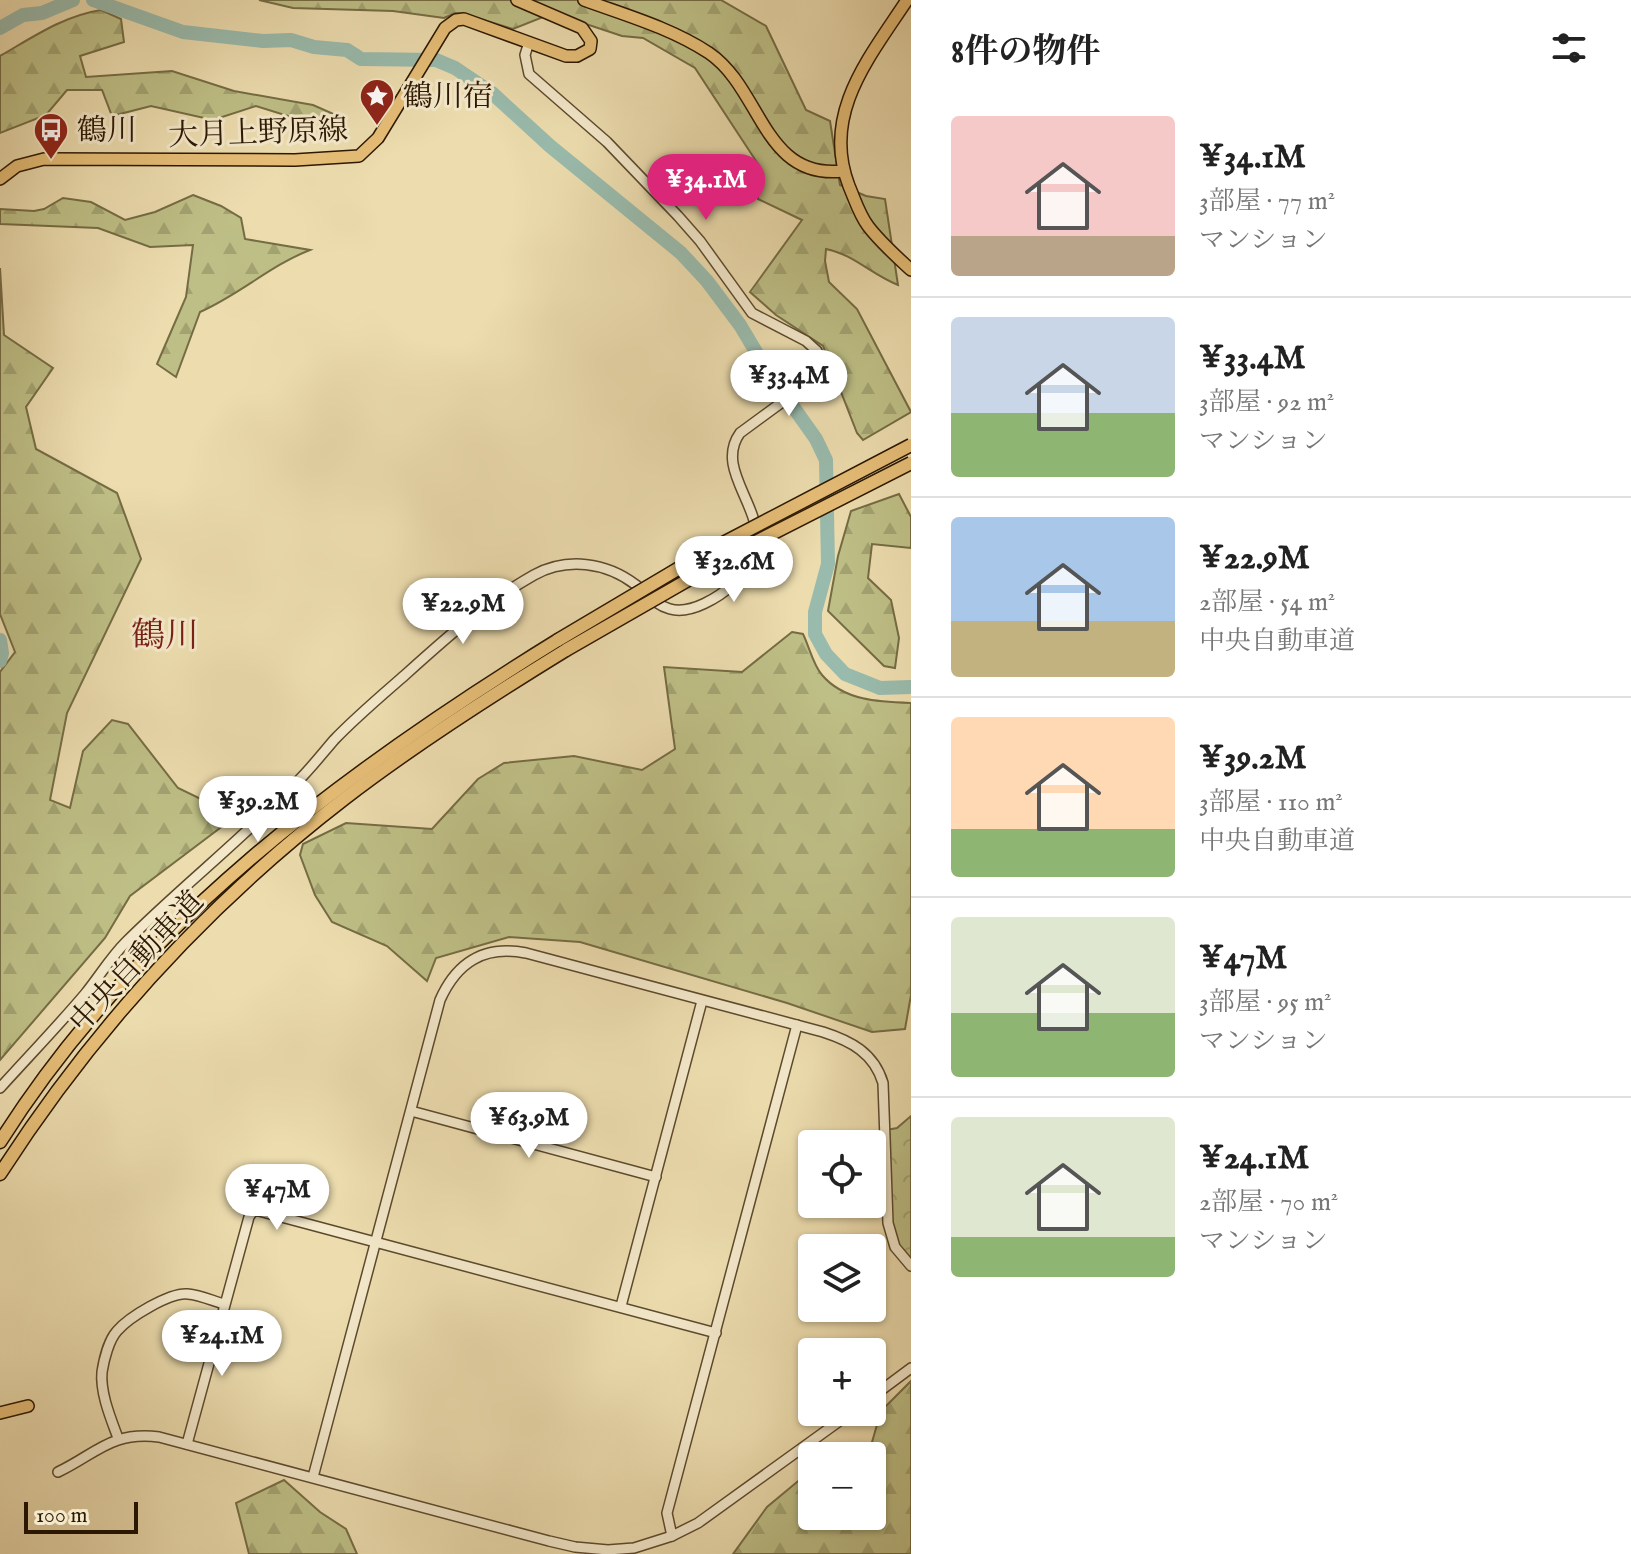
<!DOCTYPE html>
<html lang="ja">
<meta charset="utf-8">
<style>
body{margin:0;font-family:"IM FELL English","Noto Serif JP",serif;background:#f2f2f2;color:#222;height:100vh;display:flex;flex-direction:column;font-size:30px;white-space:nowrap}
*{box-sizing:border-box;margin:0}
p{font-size:26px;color:#767676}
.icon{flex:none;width:44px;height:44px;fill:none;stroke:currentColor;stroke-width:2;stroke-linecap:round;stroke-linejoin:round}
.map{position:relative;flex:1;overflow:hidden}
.panel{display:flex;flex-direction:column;background:#fff;width:720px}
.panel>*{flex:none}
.tools{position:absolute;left:798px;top:1130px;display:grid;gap:16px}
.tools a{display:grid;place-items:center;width:88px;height:88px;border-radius:8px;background:#fff;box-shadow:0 2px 6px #0004;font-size:40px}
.scale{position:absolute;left:24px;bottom:20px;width:114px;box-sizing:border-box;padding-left:8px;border:4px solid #2c1802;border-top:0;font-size:22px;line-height:28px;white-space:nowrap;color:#2c1802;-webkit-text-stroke:6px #f3e8ca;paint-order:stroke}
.price{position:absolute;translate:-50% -68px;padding:0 18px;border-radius:28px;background:#fff;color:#222;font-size:26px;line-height:52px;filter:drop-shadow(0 2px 4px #0008)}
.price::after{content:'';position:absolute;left:50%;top:48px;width:24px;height:18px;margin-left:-12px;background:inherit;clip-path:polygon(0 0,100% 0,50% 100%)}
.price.current{background:#db2777;color:#fff}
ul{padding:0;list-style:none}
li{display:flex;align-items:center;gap:24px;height:200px;padding:0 40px}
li+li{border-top:2px solid #e0e0e0}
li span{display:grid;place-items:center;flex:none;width:224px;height:160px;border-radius:8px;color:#555}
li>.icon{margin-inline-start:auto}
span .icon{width:96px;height:96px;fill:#fffc;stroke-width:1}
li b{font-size:34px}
h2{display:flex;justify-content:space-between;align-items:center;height:96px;padding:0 40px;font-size:34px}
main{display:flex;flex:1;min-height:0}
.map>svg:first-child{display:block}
</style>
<main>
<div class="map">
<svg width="911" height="1554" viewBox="0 0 911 1554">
<defs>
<pattern id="forest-firs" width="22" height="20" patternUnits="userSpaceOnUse" patternTransform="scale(2)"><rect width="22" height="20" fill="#bebf86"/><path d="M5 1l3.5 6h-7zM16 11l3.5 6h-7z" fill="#a3a372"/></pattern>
<pattern id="park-crowns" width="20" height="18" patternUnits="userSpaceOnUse" patternTransform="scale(2)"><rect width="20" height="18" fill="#bebf86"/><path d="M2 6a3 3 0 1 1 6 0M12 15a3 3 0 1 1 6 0" fill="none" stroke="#a3a372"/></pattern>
</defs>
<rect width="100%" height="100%" fill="#ecdcae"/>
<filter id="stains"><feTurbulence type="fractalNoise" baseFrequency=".0025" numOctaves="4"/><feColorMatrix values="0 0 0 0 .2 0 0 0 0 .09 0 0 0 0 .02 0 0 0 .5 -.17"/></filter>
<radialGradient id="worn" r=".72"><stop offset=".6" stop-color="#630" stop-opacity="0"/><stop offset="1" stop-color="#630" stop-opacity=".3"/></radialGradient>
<g fill="url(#forest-firs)" stroke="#756c44" stroke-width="2">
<path d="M259,0H721L766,26L806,110L830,121L840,185L866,196L885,199L898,285C872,275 853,254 826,249L825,261L829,282L857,309L911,412L863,440L857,433L823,346L776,315L750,292L802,220L758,199V164L695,68L643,38L622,36L553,13L513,29L464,14L455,13L444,18L393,11L293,8Z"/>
<path d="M101,10L121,19L124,42L80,56L86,77L172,71L234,91L313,105L336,115L304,121L256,106L213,120L151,106L112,116L102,90H67L46,115L0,133V56C33,37 63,16 101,10Z"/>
<path d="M193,195L221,206L241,218L245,239L310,250C271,265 239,295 200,312L176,377L157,364L186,297L193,245L150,247L98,228L0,224V209L34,211L44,209L63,198L91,202L125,220L155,212Z"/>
<path d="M0,268L4,335L53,368L26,407L36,449L117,493L141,559L67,713L50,800L70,808L83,751L112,720L128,724L178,788L236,816L130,896L105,938L0,1060V672L15,652L0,614Z"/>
<path d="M899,494L911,517V548L872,544L868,578L891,600L899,638L895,668L884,666L828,611L838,556L851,511Z"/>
<path d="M792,632L803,634C809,646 813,665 822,675C844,701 880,702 911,703V995L905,1029L872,1032L787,1003L580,942L509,937L436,958L427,981L387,946L332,922L315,895L300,855L303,844L346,823L432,829L478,779L504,763L574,756L642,770L675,749L664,667L742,672Z"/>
<path d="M911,1381V1554H733L767,1507L803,1477L812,1480V1516H872V1456H868L881,1411Z"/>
<path d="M284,1480L320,1512L346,1529L357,1554H249L236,1503Z"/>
</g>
<path fill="url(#park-crowns)" stroke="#756c44" stroke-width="2" d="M911,1116V1266L892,1239L886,1130L897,1128Z"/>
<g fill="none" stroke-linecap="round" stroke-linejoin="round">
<g stroke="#99bbad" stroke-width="14">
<path d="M93,0L183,32L263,41L291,40L314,47L347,50L361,59L436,60L455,68L492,93L550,146L681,253L707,281L740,325L765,367L816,439L826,460L828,564L815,612V634L826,654L845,674L880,688L911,687"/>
<path d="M0,28L23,15L42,13L73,0"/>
<path d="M0,640L2,653L0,661"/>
</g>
<g stroke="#5c492d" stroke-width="12">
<g id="tertiary">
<path d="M0,1088C28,1057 58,1026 85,994C99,977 110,958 126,942C182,886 244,838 298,781C311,768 322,754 334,740C356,717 381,696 405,675C446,638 486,602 534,575C567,557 606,562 636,585C647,594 655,605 670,609C691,615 719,597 735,583C796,527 707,479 740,433L815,378L820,369L817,351L806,341L752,313L700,241L678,216L607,142L529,74L525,55L529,42"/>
<path d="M411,1111L656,1177"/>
<path d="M621,1306L702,1001"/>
<path d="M872,1397L911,1368"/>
<path d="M118,1438C111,1419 100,1393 102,1372C104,1359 109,1340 117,1331C129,1317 170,1292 188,1294C200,1295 213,1301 224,1304"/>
<path d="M187,1444L249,1217L253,1211H259L716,1333"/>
<path d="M58,1472C96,1454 111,1431 159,1437L549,1541L575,1547L608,1550L634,1548L672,1536L698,1523L852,1412"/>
<path d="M313,1477L440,1000C457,962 484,945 526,953L823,1032C851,1041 874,1053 883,1083L888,1223L895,1247L911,1266"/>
<path d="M672,1536L667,1513L797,1025"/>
</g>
</g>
<g stroke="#2c1802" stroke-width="14">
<g id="primary">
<path d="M584,0C625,15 671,28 709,53C762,89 763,180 843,171"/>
<path d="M0,179L17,166L44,159L295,160L359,156L378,138L445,28L456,20L464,19L566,56H577L590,49L591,41L582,28L517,0"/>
<path d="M0,1413L28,1406"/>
</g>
</g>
<g stroke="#2c1802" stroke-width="14">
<path id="trunk" d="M907,0C869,58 821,114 849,186C855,200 859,214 868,226C880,242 896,256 911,270"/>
</g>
<g stroke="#2c1802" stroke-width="15">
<g id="motorway">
<path d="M0,1142C136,926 344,772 558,640"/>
<path d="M0,1174C92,1031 209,903 344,799C414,745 491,696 566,650"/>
</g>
</g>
<use href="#tertiary" stroke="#f3e8ca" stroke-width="9"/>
<use href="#primary" stroke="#e6be77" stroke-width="11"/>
<use href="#trunk" stroke="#e6be77" stroke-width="11"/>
<use href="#motorway" stroke="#e6be77" stroke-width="12"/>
<g stroke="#2c1802" stroke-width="15" stroke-linecap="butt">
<g id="motorway-bridge">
<path d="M558,640L708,551L911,445"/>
<path d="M566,650L742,549L911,463"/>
</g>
</g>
<use href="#motorway-bridge" stroke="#e6be77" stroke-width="12"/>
</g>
<defs>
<g id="sight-pin" transform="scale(1.8)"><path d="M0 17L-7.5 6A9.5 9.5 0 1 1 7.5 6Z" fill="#8f2418" stroke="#f3e8ca"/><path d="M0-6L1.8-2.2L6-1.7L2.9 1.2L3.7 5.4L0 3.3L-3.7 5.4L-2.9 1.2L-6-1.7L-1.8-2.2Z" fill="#fff"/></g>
<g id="bus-pin" transform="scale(1.8)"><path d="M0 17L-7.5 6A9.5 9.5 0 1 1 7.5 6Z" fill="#8f2418" stroke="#f3e8ca"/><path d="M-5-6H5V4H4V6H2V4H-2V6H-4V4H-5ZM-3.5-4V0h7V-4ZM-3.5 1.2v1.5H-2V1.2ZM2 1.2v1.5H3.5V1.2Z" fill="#fff"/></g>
</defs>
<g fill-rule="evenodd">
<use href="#sight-pin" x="377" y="96"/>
<use href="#bus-pin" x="51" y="130"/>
</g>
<g text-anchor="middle" stroke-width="6" stroke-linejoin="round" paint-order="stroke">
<g font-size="30" fill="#2c1802" stroke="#f3e8ca" text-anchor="start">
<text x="403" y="106">鶴川宿</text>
<text x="77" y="140">鶴川</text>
</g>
<g font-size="30" fill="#2c1802" stroke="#f3e8ca">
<text transform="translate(258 132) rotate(-2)" y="10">大月上野原線</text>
<text transform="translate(136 961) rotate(-47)" y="10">中央自動車道</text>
</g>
<g font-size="34" fill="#7a1f14" stroke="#f3e8ca">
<text x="165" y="646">鶴川</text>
</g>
</g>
<rect width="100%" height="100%" filter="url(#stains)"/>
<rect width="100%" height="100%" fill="url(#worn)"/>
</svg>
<div class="tools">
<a><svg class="icon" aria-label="locate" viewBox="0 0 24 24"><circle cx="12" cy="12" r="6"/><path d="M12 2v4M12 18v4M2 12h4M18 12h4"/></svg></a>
<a><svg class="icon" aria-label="layers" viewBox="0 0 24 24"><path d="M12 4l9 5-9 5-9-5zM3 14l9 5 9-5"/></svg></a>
<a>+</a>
<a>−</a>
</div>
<div class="scale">100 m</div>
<b class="price current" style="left:706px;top:222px">¥34.1M</b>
<b class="price" style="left:789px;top:418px">¥33.4M</b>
<b class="price" style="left:734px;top:604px">¥32.6M</b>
<b class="price" style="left:463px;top:646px">¥22.9M</b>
<b class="price" style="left:258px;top:844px">¥39.2M</b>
<b class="price" style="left:529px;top:1160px">¥63.9M</b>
<b class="price" style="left:277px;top:1232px">¥47M</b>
<b class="price" style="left:222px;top:1378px">¥24.1M</b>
</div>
<section class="panel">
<h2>8件の物件<svg class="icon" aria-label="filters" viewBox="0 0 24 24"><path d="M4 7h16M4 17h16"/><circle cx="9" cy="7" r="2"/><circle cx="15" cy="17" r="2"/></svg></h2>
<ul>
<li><span style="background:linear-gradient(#f6c9c9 75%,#b9a48a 0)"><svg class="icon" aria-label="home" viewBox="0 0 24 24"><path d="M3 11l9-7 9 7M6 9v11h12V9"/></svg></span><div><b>¥34.1M</b><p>3部屋 · 77 m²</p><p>マンション</p></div></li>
<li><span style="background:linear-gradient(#c9d6e8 60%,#8fb573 0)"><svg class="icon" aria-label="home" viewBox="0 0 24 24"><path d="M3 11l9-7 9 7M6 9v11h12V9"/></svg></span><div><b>¥33.4M</b><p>3部屋 · 92 m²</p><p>マンション</p></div></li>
<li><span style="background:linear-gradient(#a9c7e8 65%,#c2b280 0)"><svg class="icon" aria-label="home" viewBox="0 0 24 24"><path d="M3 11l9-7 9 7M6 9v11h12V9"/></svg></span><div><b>¥22.9M</b><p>2部屋 · 54 m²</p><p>中央自動車道</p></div></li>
<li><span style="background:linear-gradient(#ffd9b3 70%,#8fb573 0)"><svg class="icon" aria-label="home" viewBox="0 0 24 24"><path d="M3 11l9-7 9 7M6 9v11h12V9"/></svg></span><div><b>¥39.2M</b><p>3部屋 · 110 m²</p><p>中央自動車道</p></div></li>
<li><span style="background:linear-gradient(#dfe7d0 60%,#8fb573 0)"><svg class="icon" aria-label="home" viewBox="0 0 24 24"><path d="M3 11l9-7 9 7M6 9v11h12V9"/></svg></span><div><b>¥47M</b><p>3部屋 · 95 m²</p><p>マンション</p></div></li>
<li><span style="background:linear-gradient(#dfe7d0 75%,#8fb573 0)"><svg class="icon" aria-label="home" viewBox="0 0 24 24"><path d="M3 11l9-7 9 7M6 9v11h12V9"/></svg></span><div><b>¥24.1M</b><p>2部屋 · 70 m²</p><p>マンション</p></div></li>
</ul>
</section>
</main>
